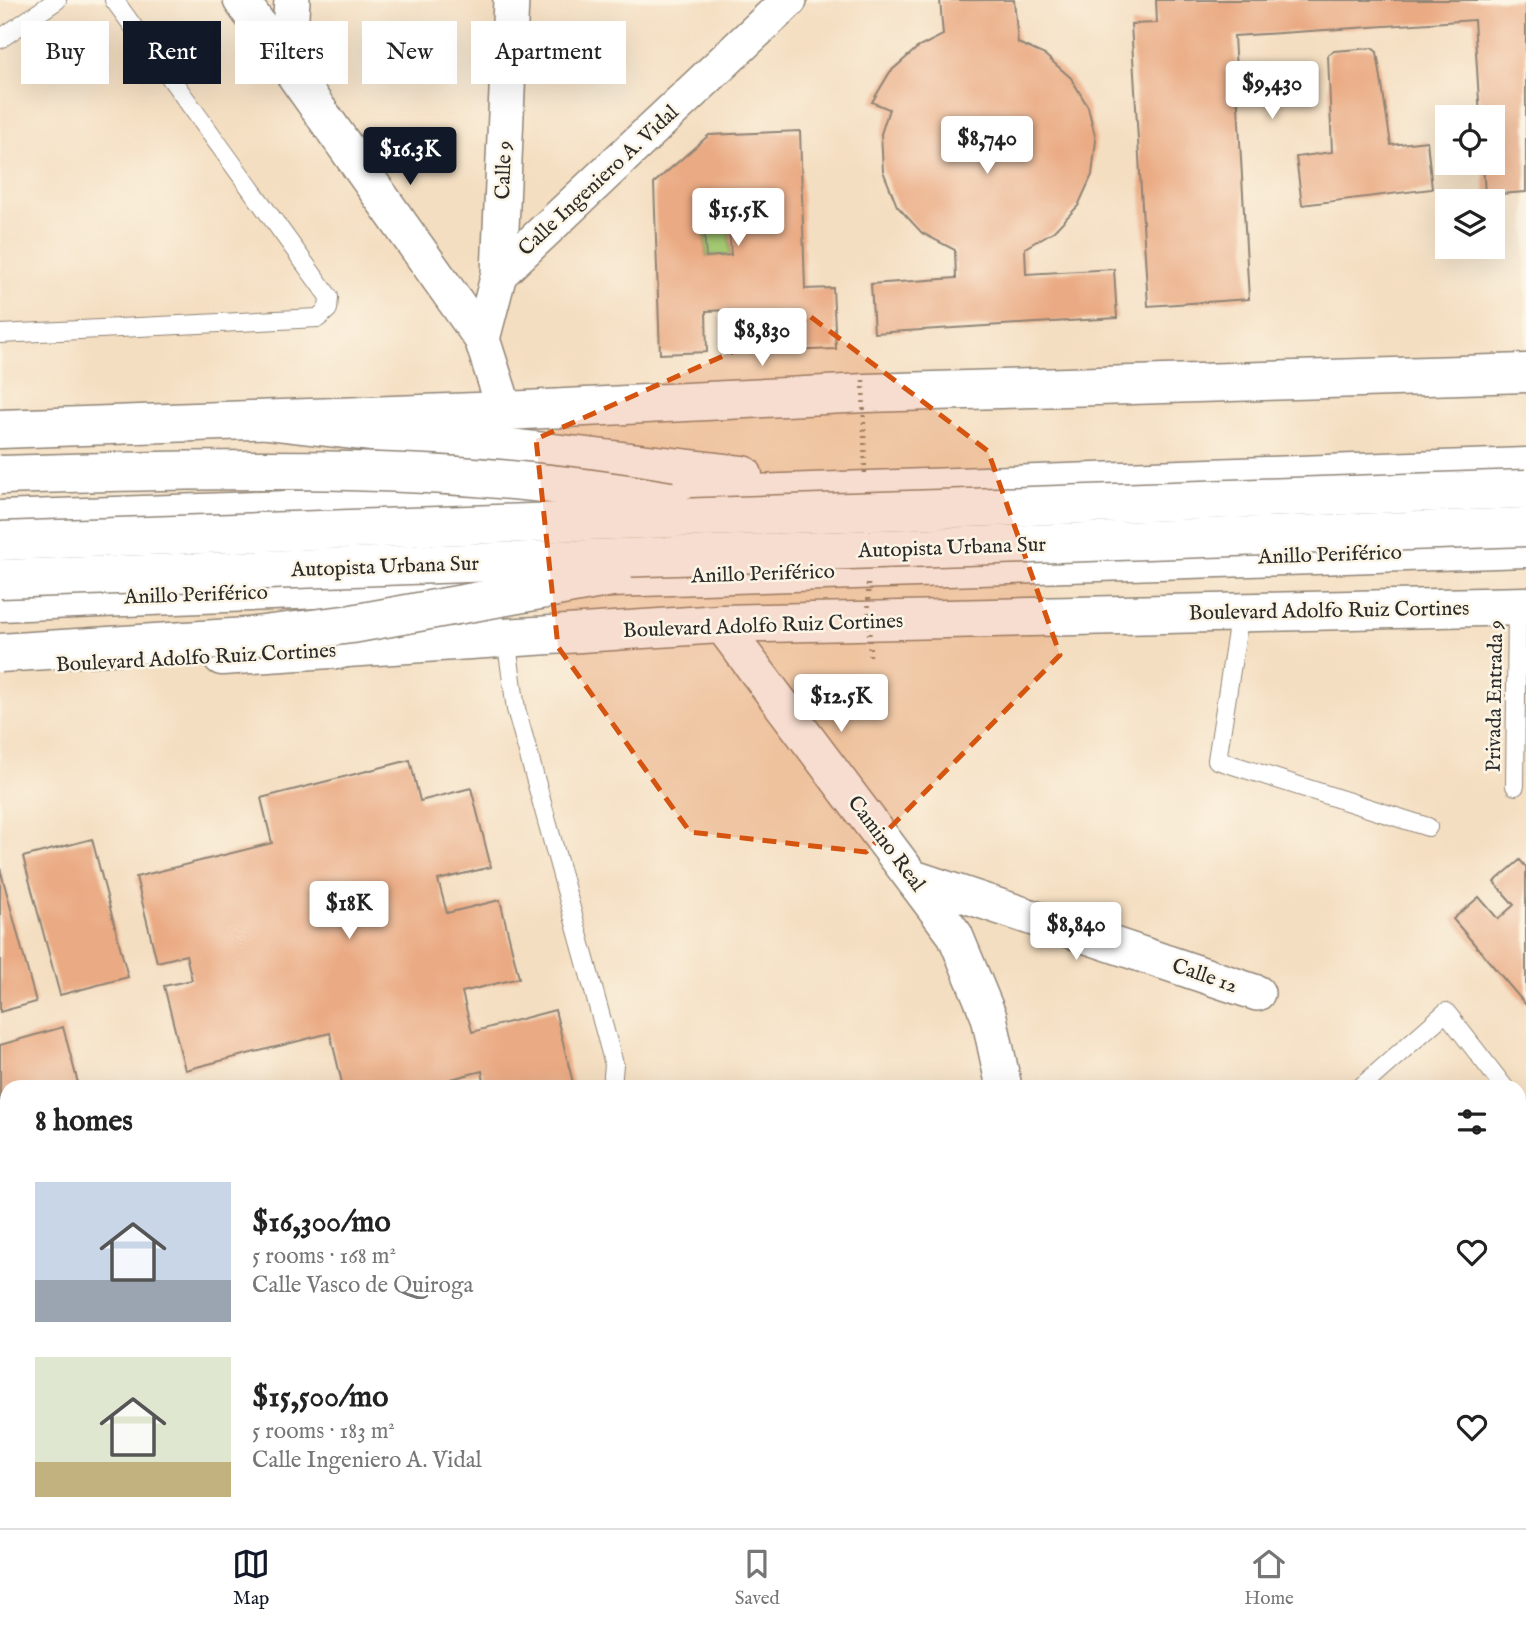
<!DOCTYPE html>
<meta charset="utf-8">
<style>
body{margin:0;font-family:"IM FELL English",serif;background:#f6f6f6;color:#222;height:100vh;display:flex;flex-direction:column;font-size:26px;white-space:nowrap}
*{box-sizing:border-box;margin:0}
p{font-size:23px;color:#767676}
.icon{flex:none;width:38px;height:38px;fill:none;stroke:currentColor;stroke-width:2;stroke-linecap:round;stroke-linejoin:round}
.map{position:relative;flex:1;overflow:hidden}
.drawer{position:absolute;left:0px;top:1080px;width:1526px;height:450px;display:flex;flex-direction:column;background:#fff;border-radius:21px 21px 0 0;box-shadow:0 7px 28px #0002}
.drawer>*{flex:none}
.banner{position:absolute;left:21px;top:21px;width:700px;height:63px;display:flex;gap:14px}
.tools{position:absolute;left:1435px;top:105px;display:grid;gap:14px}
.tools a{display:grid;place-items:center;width:70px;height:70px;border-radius:0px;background:#fff;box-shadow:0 7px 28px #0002;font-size:35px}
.price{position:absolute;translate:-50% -60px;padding:0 16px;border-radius:7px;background:#fff;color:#222;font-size:23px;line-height:46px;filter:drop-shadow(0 2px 4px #0008)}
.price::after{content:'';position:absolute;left:50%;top:42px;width:21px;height:16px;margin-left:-10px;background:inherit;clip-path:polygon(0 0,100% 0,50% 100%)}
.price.selected{background:#111827;color:#fff}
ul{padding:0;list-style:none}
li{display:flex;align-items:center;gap:21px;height:175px;padding:0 35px}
li span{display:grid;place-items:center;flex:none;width:196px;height:140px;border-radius:0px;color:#555}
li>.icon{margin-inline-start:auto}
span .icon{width:84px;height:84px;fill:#fffc;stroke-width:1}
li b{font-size:30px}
h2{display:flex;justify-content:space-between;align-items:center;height:84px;padding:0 35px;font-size:30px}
.pill{padding:0 24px;border-radius:0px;background:#fff;box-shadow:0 7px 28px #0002;font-size:24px;line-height:63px}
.pill.selected{background:#111827;color:#fff}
.menu{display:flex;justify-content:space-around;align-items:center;height:98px;border-top:2px solid #e0e0e0;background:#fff;font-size:19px;color:#767676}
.menu a{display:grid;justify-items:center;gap:4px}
.menu .selected{color:#111827}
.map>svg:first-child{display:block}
</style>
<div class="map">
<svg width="1526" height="1528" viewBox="0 0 1526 1528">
<rect width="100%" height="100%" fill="#fcf5e5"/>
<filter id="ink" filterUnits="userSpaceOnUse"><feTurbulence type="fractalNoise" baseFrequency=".0143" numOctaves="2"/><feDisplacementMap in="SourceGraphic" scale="14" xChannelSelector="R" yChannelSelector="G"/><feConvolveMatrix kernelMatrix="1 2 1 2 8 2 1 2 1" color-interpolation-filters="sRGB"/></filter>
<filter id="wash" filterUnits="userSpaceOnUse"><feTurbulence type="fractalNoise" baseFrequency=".00686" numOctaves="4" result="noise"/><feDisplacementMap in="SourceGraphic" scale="28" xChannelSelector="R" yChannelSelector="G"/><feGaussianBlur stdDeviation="1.57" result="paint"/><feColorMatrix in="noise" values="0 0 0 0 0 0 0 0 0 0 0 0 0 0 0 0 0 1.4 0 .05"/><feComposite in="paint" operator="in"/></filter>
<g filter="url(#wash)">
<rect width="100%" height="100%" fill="#f4dec1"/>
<path fill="#a2c771" stroke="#66794e" stroke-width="2" d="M727,200L731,255L706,257L702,202Z"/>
<g id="blocks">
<g fill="#eaaa83" fill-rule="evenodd">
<path d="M940,0H1014L1018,43L1045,55L1071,78L1088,107L1096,140L1092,175L1078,206L1054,231L1025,248L1026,274L1114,269L1117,318L874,333L871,284L956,278L955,250L922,233L897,206L883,171L881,134L889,109L872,102L890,72L917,48L943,35Z"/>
<path d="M1156,0H1526V192L1485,195L1483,163H1493V117H1480L1474,20L1234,36L1249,299L1148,306L1131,24L1157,23Z"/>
<path d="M1372,48L1377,52L1391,145L1427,141L1432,189L1302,205L1296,157L1332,152L1328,55L1334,51Z"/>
<path d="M800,131L805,289L833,288L836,349L732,353L731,310L706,311L707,352L660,354L654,183L709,135ZM727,200L731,255L706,257L702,202Z"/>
<path d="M410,760L420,801L471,788L491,867L438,880L447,913L500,900L519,978L462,992L472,1032L555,1010L574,1087H485L482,1071L420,1087H343L330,1033L185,1070L164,986L192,980L186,955L157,962L136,877L272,843L261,798Z"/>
<path d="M92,839L128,977L60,995L23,857Z"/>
<path d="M1520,860L1526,867V1005L1453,919L1479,897L1498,919L1514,905L1494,882Z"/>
<path d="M0,868L36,1002L0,1012Z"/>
<path d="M63,1027L79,1087H7V1106L0,1108V1045Z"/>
<path d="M7,1177V1293L0,1295V1179Z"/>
</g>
</g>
</g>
<g filter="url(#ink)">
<use href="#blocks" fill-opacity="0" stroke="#908476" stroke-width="2"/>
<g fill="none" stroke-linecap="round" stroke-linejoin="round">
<g stroke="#908476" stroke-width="20">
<g id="lane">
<path d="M0,39L57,0"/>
<path d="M0,334L318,318L328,309L329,297L114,0"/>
<path d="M1240,612L1217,760L1428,827"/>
<path d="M506,638L516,709L614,1064L612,1087"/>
<path d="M1515,786L1517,606"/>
<path d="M1361,1087L1446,1012L1504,1087"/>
<path d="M1519,1105L1526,1114"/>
<path d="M1519,1204L1526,1199"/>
<path d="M1519,1287L1526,1296"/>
</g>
</g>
<g stroke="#908476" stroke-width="38">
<g id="street">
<path d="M241,0L482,339L505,411"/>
<path d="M288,61L292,0"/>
<path d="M499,274L789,0"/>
<path d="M482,339L499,274L511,0"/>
<path d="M721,624L955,935L989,1017L1004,1087"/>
<path d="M914,878L1257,993"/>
<path d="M0,1393L7,1421"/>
<path d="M32,1522L34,1528"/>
<path d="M396,1522L397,1528"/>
<path d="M286,1528L288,1522"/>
</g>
</g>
<g stroke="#908476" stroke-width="41">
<g id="secondary">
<path d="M0,429L505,411L866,393L1526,373"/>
<path d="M222,656L721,624L1526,606"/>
<path d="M0,1338L7,1336"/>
<path d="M1250,1522L1253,1528"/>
</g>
</g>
<g stroke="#908476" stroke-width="41">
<g id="highway">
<path d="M267,420L743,475"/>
<path d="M636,498L1526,467"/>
<path d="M0,520L579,500"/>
<path d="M579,579L1526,548"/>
<path d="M0,602L522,581"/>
<path d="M337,650L485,617"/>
</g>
</g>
<use href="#lane" stroke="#fff" stroke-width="18"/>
<use href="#street" stroke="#fff" stroke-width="35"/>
<use href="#secondary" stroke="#fff" stroke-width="38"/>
<use href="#highway" stroke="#fff" stroke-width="38"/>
<g stroke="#908476" stroke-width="41" stroke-linecap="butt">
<g id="highway-bridge">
<path d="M0,475C224,469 448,461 670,501"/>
<path d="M0,541L1526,489"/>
<path d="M0,579L1526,527"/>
<path d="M0,653L248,637L352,624L612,577"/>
</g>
</g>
<g stroke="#908476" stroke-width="4.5" stroke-dasharray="2 5" stroke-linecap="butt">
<path d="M863,380L865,477"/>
<path d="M868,584L870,659"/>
</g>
<use href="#highway-bridge" stroke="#fff" stroke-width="38"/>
</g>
</g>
<path fill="#d5540f" fill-opacity="0.2" stroke="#d5540f" stroke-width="5" stroke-dasharray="14 9" stroke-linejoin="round" d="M811,317L988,451L1060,655L866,852L690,832L558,647L536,439Z"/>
<g text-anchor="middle" stroke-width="5" stroke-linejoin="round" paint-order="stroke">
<g font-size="21" fill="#2b2b2b" stroke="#fcf5e5">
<text transform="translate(503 170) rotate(-88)" y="7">Calle 9</text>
<text transform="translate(598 180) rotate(-43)" y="7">Calle Ingeniero A. Vidal</text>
<text transform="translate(952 547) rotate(-2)" y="7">Autopista Urbana Sur</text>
<text transform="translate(1330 554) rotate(-2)" y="7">Anillo Periférico</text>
<text transform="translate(385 566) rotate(-2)" y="7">Autopista Urbana Sur</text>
<text transform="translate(763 573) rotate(-2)" y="7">Anillo Periférico</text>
<text transform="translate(196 594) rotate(-2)" y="7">Anillo Periférico</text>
<text transform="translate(1329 610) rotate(-1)" y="7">Boulevard Adolfo Ruiz Cortines</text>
<text transform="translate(763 625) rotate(-2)" y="7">Boulevard Adolfo Ruiz Cortines</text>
<text transform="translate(196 657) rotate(-3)" y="7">Boulevard Adolfo Ruiz Cortines</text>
<text transform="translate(1494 696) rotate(-89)" y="7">Privada Entrada 9</text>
<text transform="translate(887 843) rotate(53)" y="7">Camino Real</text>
<text transform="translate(1205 975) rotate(19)" y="7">Calle 12</text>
</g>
</g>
</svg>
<div class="tools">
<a><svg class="icon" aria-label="locate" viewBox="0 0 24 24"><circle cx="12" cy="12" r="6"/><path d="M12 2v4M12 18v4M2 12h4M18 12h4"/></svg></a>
<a><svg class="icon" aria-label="layers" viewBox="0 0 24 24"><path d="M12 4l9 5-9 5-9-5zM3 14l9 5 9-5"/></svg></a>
</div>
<b class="price" style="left:1272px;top:121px">$9,430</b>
<b class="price" style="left:987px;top:176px">$8,740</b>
<b class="price selected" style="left:410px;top:187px">$16.3K</b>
<b class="price" style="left:738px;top:248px">$15.5K</b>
<b class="price" style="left:762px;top:368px">$8,830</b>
<b class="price" style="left:841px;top:734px">$12.5K</b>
<b class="price" style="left:349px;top:941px">$18K</b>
<b class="price" style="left:1076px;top:962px">$8,840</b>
<div class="banner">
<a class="pill">Buy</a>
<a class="pill selected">Rent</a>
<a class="pill">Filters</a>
<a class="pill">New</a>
<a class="pill">Apartment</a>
</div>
<section class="drawer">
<h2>8 homes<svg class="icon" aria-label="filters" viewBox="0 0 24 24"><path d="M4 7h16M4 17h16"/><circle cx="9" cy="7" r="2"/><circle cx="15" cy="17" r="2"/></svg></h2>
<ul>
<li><span style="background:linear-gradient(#c9d6e8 70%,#9aa5b1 0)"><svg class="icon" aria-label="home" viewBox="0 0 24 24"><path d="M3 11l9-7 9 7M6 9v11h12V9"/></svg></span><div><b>$16,300/mo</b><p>5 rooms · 168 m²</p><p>Calle Vasco de Quiroga</p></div><svg class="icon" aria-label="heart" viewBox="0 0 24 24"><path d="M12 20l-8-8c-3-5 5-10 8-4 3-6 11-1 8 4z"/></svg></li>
<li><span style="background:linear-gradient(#dfe7d0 75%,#c2b280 0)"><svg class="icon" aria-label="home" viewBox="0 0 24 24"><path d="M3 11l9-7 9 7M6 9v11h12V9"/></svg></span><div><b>$15,500/mo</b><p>5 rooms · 183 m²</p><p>Calle Ingeniero A. Vidal</p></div><svg class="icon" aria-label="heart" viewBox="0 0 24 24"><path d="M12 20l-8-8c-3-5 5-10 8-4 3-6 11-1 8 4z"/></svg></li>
</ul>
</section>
</div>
<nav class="menu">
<a class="selected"><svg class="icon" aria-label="map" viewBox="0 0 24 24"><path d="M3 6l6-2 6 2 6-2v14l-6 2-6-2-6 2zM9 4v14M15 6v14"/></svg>Map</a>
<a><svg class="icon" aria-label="saved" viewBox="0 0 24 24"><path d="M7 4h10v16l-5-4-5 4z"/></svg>Saved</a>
<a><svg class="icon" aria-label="home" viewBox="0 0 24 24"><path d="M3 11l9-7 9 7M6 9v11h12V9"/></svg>Home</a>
</nav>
